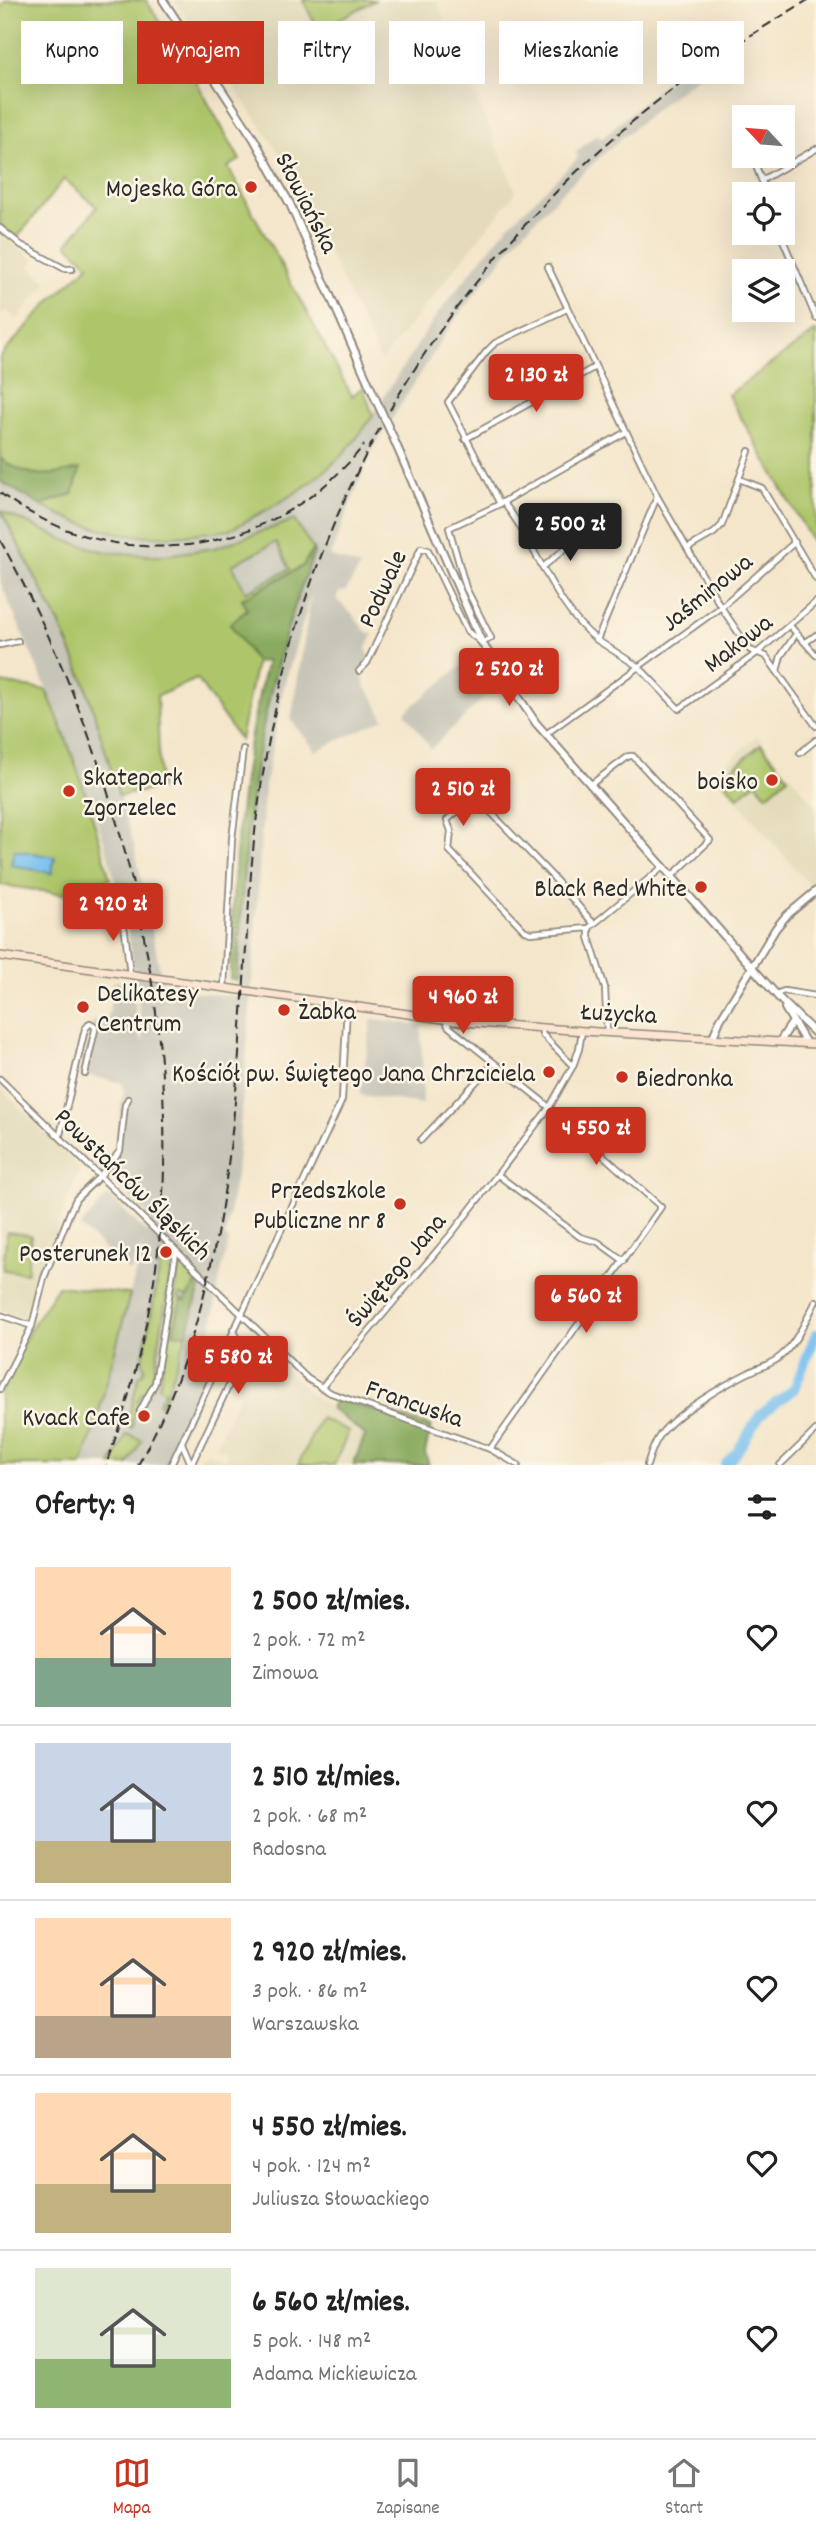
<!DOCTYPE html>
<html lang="pl">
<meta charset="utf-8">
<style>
body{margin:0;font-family:Dekko,sans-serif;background:#f2f2f2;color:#222;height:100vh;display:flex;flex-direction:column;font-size:26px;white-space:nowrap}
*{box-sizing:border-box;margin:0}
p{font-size:23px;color:#767676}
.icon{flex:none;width:38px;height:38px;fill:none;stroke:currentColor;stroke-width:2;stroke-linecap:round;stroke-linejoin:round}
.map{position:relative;height:1465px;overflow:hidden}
.details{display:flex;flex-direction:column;background:#fff;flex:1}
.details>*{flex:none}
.guide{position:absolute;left:21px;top:21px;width:775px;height:63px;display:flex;gap:14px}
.needle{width:46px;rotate:296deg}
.controls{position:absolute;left:732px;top:105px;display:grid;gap:14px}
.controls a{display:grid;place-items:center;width:63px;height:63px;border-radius:0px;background:#fff;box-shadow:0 7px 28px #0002;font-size:35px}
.price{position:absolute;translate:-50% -60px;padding:0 16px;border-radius:7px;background:#c8321e;color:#fff;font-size:23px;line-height:46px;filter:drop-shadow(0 2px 4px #0008)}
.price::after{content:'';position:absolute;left:50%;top:42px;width:21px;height:16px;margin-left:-10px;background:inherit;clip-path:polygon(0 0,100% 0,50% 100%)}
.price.current{background:#222;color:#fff}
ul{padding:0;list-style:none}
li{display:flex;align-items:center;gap:21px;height:175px;padding:0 35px}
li+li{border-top:2px solid #e0e0e0}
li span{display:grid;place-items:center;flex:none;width:196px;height:140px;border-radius:0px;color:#555}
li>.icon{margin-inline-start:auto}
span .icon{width:84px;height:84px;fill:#fffc;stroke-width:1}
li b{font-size:30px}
h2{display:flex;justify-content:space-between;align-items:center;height:84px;padding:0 35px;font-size:30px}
.chip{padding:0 24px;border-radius:0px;background:#fff;box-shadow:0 7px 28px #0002;font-size:24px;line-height:63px}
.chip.current{background:#c8321e;color:#fff}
.dock{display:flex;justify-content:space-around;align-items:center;height:98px;border-top:2px solid #e0e0e0;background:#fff;font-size:19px;color:#767676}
.dock a{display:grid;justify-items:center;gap:4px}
.dock .current{color:#c8321e}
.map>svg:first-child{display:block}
</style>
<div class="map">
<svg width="816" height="1465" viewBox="0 0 816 1465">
<rect width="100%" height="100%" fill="#fcf5e5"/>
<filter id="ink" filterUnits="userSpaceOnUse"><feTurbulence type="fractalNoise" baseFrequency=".0143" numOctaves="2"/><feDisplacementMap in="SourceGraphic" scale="14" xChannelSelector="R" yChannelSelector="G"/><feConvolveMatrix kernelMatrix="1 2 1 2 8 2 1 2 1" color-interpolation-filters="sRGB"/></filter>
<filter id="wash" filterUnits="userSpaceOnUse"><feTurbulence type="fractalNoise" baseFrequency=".00686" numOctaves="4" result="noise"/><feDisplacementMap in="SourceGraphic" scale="28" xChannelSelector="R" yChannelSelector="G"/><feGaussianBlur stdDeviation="1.57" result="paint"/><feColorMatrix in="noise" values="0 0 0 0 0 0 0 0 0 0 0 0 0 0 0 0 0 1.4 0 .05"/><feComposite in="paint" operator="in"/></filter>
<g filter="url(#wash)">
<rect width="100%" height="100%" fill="#f4e6cb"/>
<g fill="#e3dbba">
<path d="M175,0H303L318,30L376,0H436L516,192L381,361L284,160Z"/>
<path d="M0,234L35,260L29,267L47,282L17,320L6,310L0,317Z"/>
<path d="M757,736L816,806V883L811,887L714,774Z"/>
<path d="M0,1088L80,1168L23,1318L0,1310Z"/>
<path d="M261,1345L306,1390L365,1435L353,1465H197L201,1455L208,1453L224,1459L227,1452L216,1446Z"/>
</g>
<g fill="#c6c5b8" fill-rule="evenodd">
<path d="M714,49L719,62L668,99L609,149L563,191L519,237L453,322L371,452L330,556L360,567L346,591L339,592L336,599L354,616L364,630L373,635L366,649L371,660L363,678L367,690L374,698L384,719L316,751L291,720L312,592L284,685L264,791L251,998L236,1174L225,1237L229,1240L220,1276L209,1345L204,1360L214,1365L168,1461L174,1465H82L97,1419L144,1241L130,1272L80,1227L108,1195L146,1232L149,1221L145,1212L102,1169L116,1151L122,1099L124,1093L122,1083L81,1074L93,1020L107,1022L114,981L128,984L135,1003L138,1033L144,1043L128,931L104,841L61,722L0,582V481L69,520L118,533L147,536L284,501L323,474L351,447L438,313L507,227L578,158L576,152L597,134L602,138L658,89ZM2,512L67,541L106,553L158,556L215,548L294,520L314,553L303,580L275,675L260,742L251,801L235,996L164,989L134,845L85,683L60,625Z"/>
<path d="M277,542L290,569L246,592L232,565Z"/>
<path d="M481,650L499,683L431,749L405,712Z"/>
<path d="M372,1019L421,1025L423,1104L360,1095Z"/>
</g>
<g fill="#aec66b" stroke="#6c784b" stroke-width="2" fill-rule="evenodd">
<path d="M7,0H146L191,72L240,160L228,167L352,396L363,387L373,415C345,461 304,491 257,515C247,520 238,527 228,530C220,532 210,532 201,533C142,542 92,533 40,505L73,494L45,477L13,468L0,458V357L48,303L89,265L67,244L97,207L64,179L17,238L0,225V7Z"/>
<path d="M303,0H376L318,30Z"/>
<path d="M816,331V548L728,395Z"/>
<path d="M1,511L67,541L106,552L158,556L215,548L294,520L313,549L303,566L242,599L247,609L230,624L256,662L240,740L197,679L157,696L160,788L119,796L85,683L60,625ZM276,542L290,569L246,592L232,565Z"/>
<path d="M0,683L46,690C73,750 93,814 110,879L81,884L82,889L64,894L0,885Z"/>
<path d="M761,744L788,777L767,795L756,782L738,797L721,778Z"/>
<path d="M7,1232L31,1235L27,1273L3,1270Z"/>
<path d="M160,1256L171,1259V1268L153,1382L148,1392L142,1393L137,1401L140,1403L135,1410L132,1428L128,1427L130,1422L128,1420L139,1376L143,1373L145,1367L142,1363L159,1272Z"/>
<path d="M182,1262L202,1280L186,1297L180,1294L178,1297L181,1299L173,1333L187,1334L162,1406L158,1404L165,1391L159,1387L179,1267Z"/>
<path d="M58,1286L130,1294L97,1419L82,1465H0V1390L32,1326Z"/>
<path d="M320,1418L349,1431L334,1465H298Z"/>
<path d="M127,1434L142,1440L128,1465H111Z"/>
</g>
<g fill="#8aab5f" stroke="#5a6b45" stroke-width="2">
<path d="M0,458C29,480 47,476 80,469L73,494L40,505L0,481Z"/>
<path d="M313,549L314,553C283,631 262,716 251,800C243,860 241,920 237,980L230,979C232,871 240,766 267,661L256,662L230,624L247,610L242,599L303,566Z"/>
<path d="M196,1283H201L187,1334L173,1333L181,1299L185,1301Z"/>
<path d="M335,1399L431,1426L425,1453L429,1465H353L365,1435L331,1408Z"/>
</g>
<path fill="#77c0ef" stroke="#51768d" stroke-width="2" d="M14,850L55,857L52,873L11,865Z"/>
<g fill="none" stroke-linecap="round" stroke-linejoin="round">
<path stroke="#77c0ef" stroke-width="10" d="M725,1465L737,1452L760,1415L794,1389L816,1334"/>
</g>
</g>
<g filter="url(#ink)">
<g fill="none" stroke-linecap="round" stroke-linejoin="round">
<g stroke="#90887b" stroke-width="8">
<g id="minor">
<path d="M742,131L744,134"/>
<path d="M752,156L767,194"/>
<path d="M762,180L816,149"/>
<path d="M0,228L21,245L65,269H72"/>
<path d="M780,233L816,318"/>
<path d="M548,267L657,496L721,607L750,650L766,656L816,726"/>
<path d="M465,439L595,367"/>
<path d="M739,479L762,488L816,579"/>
<path d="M657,497L597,640L639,667L679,709L757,653L816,602"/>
<path d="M503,502C539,547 551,603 597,640"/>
<path d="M503,502L626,432"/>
<path d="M688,548L714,533L722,525L749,451"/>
<path d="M543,567L580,536"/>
<path d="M790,626L816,655"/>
<path d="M806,642L816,635"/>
<path d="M0,645L18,641"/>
<path d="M359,671L367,663L421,548L428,550L467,631L482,643L491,638L466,588L449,528L500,504L448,402L486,352L495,343L567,309"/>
<path d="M777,671L781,656L796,634"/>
<path d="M546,734L721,607L795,542"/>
<path d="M800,753L816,740"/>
<path d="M590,785L629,756H633L710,840L672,876"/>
<path d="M99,892L117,897L125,932L130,974"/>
<path d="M594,924L553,877L484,805C470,795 459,811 447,820L451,831L449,850L524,930L530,933L589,928L664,866"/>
<path d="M589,928V937L605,988L607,1033"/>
<path d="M224,987L232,839L243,749"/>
<path d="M776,994L784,991L816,996"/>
<path d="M446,1020L448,1026L542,1101L661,1207L490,1449"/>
<path d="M542,1029V1034L573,1066"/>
<path d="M0,1079L308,1379L331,1393L490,1449L518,1465"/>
<path d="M60,1135L85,1029L90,1023L95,1026V1030L85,1074"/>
<path d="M421,1140L493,1064"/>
<path d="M498,1175L580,1237L598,1242L624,1261"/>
<path d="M0,1315L32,1326"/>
<path d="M321,1388L452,1233L549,1108L573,1066L579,1049L582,1031"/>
<path d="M0,1389L32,1326L44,1278L70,1212L76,1199L100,1176L120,1151L125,1105L128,1099"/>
<path d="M140,1411L155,1383L176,1252"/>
<path d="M182,1443L191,1464"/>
<path d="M171,1465L342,1100L347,1006"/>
<path d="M191,1465L240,1362L238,1339L233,1329"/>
<path d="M647,1465C650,1455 654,1444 660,1435C675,1414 724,1385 748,1373C759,1367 771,1365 781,1356C797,1342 806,1320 816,1301"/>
<path d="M780,1465L816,1430"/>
</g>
</g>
<g stroke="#90887b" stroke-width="10">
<g id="tertiary">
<path d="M163,0L254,139L290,204L376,400"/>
<path d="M392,435L482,643L536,723L781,1000L816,1034"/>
<path d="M785,1008L806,1043"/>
<path d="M713,1037L720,1020L776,928L786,916L816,891"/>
<path d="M780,1041L792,1023"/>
</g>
</g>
<g stroke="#90887b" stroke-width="10">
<path id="secondary" d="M0,956L464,1022L598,1032L816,1044"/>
</g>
<use href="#minor" stroke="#fff" stroke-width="4.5"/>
<use href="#tertiary" stroke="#fff" stroke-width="6"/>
<use href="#secondary" stroke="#fce5d0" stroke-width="7"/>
<g stroke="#2b2b2b" stroke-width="2" stroke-dasharray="10 5" stroke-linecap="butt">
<path d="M0,493C117,580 273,559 364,445"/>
<path d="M0,540C112,741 183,1001 160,1233C152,1313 133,1390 106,1465"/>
<path d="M138,1465C236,1287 236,1084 250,887C272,569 409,298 660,99C706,62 757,31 808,0"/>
</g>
<g stroke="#90887b" stroke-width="10" stroke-linecap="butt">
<path id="tertiary-bridge" d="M376,400L392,435"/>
</g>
<use href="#tertiary-bridge" stroke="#fff" stroke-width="6"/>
</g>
</g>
<g fill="#c8321e" stroke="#fcf5e5" stroke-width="2.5">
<circle cx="251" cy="187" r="7"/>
<circle cx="772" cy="780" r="7"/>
<circle cx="69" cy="791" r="7"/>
<circle cx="701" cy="887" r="7"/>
<circle cx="83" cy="1007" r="7"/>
<circle cx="284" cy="1010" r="7"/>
<circle cx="549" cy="1072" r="7"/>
<circle cx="622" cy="1077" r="7"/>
<circle cx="400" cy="1204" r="7"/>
<circle cx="166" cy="1252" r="7"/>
<circle cx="144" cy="1416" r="7"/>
</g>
<g text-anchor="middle" stroke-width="5" stroke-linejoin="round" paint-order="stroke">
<g font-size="26" fill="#2b2b2b" stroke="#fcf5e5" text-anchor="end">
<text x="237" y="196">Mojeska Góra</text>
<text x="83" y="785" text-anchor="start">Skatepark<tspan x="83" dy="30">Zgorzelec</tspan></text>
<text x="758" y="789">boisko</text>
<text x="687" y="896">Black Red White</text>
<text x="97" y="1001" text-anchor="start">Delikatesy<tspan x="97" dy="30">Centrum</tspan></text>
<text x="298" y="1019" text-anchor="start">Żabka</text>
<text x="535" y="1081">Kościół pw. Świętego Jana Chrzciciela</text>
<text x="636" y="1086" text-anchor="start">Biedronka</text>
<text x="386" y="1198">Przedszkole<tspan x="386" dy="30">Publiczne nr 8</tspan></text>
<text x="152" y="1261">Posterunek 12</text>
<text x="130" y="1425">Kvack Cafe</text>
</g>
<g font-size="26" fill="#2b2b2b" stroke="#fcf5e5">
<text transform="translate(308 202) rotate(63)" y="9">Słowiańska</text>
<text transform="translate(381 588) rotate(-65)" y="9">Podwale</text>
<text transform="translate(706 591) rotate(-39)" y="9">Jaśminowa</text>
<text transform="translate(737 642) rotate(-38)" y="9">Makowa</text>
<text transform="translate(619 1012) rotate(3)" y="9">Łużycka</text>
<text transform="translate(134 1183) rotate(44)" y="9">Powstańców Śląskich</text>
<text transform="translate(395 1269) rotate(-50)" y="9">Świętego Jana</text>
<text transform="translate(415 1402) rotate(19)" y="9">Francuska</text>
</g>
</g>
</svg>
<div class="controls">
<a><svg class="needle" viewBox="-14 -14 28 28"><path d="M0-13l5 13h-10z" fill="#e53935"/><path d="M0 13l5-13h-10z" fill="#767676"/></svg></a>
<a><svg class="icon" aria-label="locate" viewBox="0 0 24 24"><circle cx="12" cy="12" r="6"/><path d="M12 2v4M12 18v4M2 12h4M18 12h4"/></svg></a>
<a><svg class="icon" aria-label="layers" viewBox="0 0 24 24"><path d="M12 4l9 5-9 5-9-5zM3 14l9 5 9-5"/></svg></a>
</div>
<b class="price" style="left:536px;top:414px">2 130 zł</b>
<b class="price current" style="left:570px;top:563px">2 500 zł</b>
<b class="price" style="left:509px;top:708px">2 520 zł</b>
<b class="price" style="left:463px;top:828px">2 510 zł</b>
<b class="price" style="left:113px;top:943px">2 920 zł</b>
<b class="price" style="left:463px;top:1036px">4 960 zł</b>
<b class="price" style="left:596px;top:1167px">4 550 zł</b>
<b class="price" style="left:586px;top:1335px">6 560 zł</b>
<b class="price" style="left:238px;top:1396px">5 580 zł</b>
<div class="guide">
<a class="chip">Kupno</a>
<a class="chip current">Wynajem</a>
<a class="chip">Filtry</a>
<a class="chip">Nowe</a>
<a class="chip">Mieszkanie</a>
<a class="chip">Dom</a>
</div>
</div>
<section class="details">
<h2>Oferty: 9<svg class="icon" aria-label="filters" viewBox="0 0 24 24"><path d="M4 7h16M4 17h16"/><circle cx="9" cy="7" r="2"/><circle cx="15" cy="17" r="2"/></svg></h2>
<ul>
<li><span style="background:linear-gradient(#ffd9b3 65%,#7fa58c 0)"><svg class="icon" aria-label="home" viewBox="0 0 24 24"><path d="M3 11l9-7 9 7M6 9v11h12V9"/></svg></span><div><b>2 500 zł/mies.</b><p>2 pok. · 72 m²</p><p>Zimowa</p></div><svg class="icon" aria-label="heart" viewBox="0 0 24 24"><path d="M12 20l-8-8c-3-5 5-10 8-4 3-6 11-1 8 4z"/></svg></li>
<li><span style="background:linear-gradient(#c9d6e8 70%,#c2b280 0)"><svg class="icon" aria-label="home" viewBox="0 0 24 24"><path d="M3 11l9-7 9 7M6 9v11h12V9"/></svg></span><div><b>2 510 zł/mies.</b><p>2 pok. · 68 m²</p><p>Radosna</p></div><svg class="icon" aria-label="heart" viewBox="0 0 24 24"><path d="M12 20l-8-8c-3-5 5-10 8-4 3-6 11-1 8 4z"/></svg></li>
<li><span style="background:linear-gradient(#ffd9b3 70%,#b9a48a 0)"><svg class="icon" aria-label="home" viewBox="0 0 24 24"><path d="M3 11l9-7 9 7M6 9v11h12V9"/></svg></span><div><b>2 920 zł/mies.</b><p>3 pok. · 86 m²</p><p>Warszawska</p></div><svg class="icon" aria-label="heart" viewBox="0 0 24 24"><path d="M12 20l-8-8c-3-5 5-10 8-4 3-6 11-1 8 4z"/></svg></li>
<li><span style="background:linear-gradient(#ffd9b3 65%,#c2b280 0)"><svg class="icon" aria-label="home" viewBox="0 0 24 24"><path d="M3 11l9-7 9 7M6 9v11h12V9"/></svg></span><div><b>4 550 zł/mies.</b><p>4 pok. · 124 m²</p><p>Juliusza Słowackiego</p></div><svg class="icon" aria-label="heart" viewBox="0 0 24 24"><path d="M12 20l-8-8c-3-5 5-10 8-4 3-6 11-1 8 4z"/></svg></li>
<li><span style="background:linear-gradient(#dfe7d0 65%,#8fb573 0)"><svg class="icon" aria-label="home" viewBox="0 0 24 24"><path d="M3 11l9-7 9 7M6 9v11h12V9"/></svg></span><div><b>6 560 zł/mies.</b><p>5 pok. · 148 m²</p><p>Adama Mickiewicza</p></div><svg class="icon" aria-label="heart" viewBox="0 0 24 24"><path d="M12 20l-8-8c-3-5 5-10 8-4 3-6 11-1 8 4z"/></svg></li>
</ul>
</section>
<nav class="dock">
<a class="current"><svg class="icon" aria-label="map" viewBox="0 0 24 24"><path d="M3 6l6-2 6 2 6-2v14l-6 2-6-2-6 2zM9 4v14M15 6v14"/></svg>Mapa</a>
<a><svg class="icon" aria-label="saved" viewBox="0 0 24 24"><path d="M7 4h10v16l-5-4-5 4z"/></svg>Zapisane</a>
<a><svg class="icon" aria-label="home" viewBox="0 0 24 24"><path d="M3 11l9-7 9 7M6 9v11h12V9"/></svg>Start</a>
</nav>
